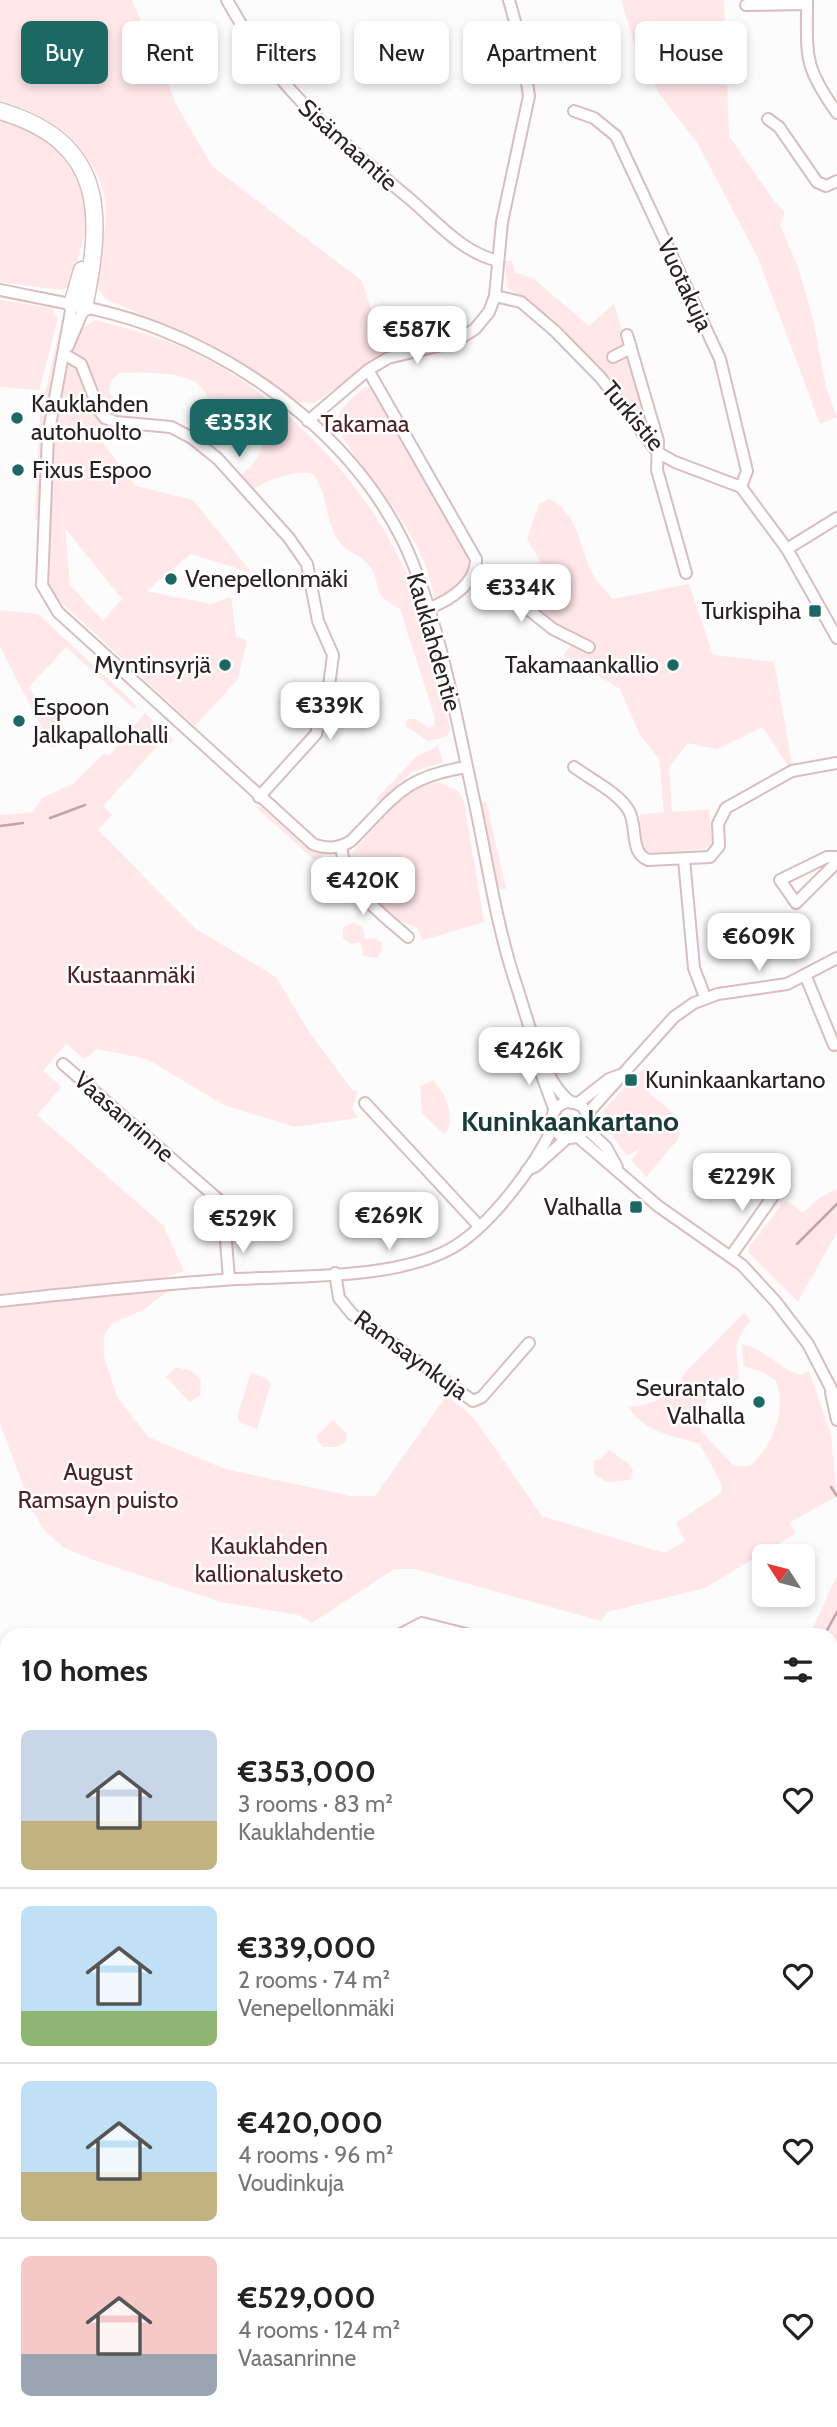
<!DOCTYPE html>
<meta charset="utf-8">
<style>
body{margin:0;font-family:Cabin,sans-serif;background:#f2f2f2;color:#222;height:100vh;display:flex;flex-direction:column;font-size:26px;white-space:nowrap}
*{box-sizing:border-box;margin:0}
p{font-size:23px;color:#767676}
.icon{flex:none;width:38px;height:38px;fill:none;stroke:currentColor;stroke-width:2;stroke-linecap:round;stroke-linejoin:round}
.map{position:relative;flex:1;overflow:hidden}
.panel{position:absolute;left:0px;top:1628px;width:838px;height:800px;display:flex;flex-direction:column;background:#fff;border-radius:21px 21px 0 0;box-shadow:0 4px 10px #0003}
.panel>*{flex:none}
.hud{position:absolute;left:21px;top:21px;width:796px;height:63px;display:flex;gap:14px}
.needle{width:46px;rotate:306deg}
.tools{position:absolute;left:752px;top:1544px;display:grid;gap:14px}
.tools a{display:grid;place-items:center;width:63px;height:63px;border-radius:10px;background:#fff;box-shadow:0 4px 10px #0003;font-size:35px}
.price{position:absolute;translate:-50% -60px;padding:0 16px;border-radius:14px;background:#fff;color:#222;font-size:23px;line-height:46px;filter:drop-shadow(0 2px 4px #0008)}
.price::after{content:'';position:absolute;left:50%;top:42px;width:21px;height:16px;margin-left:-10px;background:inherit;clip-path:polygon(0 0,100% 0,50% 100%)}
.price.selected{background:#1c6864;color:#fff}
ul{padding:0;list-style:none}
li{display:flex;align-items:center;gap:21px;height:175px;padding:0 21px}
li+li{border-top:2px solid #e0e0e0}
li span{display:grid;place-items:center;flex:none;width:196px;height:140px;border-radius:10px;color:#555}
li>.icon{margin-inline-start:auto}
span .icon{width:84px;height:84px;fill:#fffc;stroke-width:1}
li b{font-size:30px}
h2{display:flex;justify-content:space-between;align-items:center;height:84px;padding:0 21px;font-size:30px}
.pill{padding:0 24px;border-radius:10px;background:#fff;box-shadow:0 4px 10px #0003;font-size:24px;line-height:63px}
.pill.selected{background:#1c6864;color:#fff}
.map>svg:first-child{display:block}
</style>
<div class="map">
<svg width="837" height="2427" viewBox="0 0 837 2427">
<rect width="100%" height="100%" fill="#fcfcfc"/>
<g fill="#ffe7ea" fill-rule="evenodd">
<path d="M0,0H132L178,108L213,167L362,281L385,354L314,403L298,402L205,341L105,299L97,285V275C100,254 106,232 106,211C106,157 48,111 0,101Z"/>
<path d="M621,0H724L729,136L772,198L785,213L780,225L798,267L813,319L826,388L837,417L820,424L758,258L698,144L660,95L638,55Z"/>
<path d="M0,121L31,132L60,153L87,195V225L74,275L68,287L60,290L0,282Z"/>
<path d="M505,261H512L515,272L534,279L589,326L614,304L626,344L608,356L609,362L628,356L654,439L591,360L534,305L507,287Z"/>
<path d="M0,300L52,308L58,319L39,390L0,387Z"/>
<path d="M95,320C127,328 160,337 191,351C279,394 359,474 401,562C427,615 437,673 450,730L446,737L428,741L406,726L407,719H416L429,728L434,725L435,718L400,609C371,593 383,591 371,568C363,555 346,553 338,540C325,519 328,494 313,474C297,469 265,480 252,491L239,477C288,434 250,430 217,406C209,400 205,392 199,385C184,371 138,372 119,373L111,381L109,392L117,403L116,411L95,433L136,486L193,500L252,573L191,554L146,591L211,604L231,597L236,636L247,641L238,679L195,726L49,591C51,532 44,372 81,330C85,326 91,323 95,320ZM65,528L122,599L103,621L70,585Z"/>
<path d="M61,323L45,418L40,518L35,520L40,416Z"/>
<path d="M365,387L375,389L472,557L468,575L440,599L434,597C424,532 370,483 338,430C336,409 350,400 365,387Z"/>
<path d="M549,499C580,513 579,552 595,578C600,586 608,593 613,599L689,584L713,655L774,662L792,764L788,766L763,727L717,749L688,743L669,767L672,812L709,809L712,844L704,849L648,853L641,846L640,815L664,812L659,758L640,735L620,689L563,655L571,645L510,601C530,594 539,589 544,568L527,539L539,504Z"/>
<path d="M0,610L38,614L137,706L134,709L66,647L28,688L74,737L52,748L0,646Z"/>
<path d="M145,713L174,740L169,745L163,740L103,806L112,815L98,830L196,929L276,977L308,1030L352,1090L358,1091L352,1108L358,1118L295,1127L224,1105L147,1059L97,1049L84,1059L66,1044L43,1071L61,1086L59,1090L37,1115L163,1225L184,1271L166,1277L0,1294V815L33,812L42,798L74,783L105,753L109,756Z"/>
<path d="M438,746L443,762L410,773L381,801L376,799L417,756Z"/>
<path d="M438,782L458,791L464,802L484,922L423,940L417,928L396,919L357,883L349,856L401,798L417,788Z"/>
<path d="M486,801L506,889L502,890L496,885L482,803Z"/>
<path d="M256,807H261L304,846L324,853V869Z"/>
<path d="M353,922L362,927L365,939L375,938L381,942L382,949L377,958L364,956L360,942L351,944L343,938V928Z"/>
<path d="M645,1067L655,1075L648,1084L649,1093L680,1119L679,1138L646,1177L631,1160L641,1148L627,1156L602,1122L604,1109Z"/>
<path d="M433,1080C447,1095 456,1118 445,1135L422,1113L420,1086Z"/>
<path d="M837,1189V1232L798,1302L749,1253L748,1248L781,1205L787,1201L803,1213L819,1198Z"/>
<path d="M170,1290L143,1310L111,1324L104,1336V1356L117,1397L148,1437L225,1469L351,1496H375L447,1395L473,1417L542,1516L664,1553L685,1541L676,1523L721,1493L722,1485L700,1444C672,1435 644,1433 628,1406C648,1409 678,1391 685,1373L745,1312L750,1321C729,1350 738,1348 739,1378L734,1383L722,1377C707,1385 702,1414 700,1430L734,1466H750C773,1444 787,1412 776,1381L763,1372L743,1366L742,1344C765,1348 779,1370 801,1375L809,1371L831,1435L837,1496L789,1523L796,1533L705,1588L607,1612L601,1621L415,1569H394L312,1623L299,1615L221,1602L91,1559L63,1547L44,1530L32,1510L0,1423V1307Z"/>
<path d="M176,1367L191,1371L201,1379L200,1395L190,1402L166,1377Z"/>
<path d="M251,1373L266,1378L271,1383L257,1429L239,1422L237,1416Z"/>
<path d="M333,1420L347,1434L346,1441L337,1447H323L316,1437Z"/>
<path d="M609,1450L628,1463L633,1471L631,1480L607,1482L594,1474V1460L601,1459Z"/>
<path d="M837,1576V1654L831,1667V1634H810Z"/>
<path d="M0,1699L7,1713V1913L0,1910Z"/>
<path d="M7,2247V2335L0,2338V2255Z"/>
<path d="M831,2258L837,2264V2358L831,2355Z"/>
<path d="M232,2420H447L450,2427H241Z"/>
<path d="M493,2420H737L740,2427H489Z"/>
</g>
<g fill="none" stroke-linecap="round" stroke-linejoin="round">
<g stroke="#c5a2a6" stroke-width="2.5">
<path d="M50,818L85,805"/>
<path d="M0,826L23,823"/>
<path d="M797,1244L837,1204"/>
<path d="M831,1487L837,1496"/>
<path d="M825,1634L837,1612"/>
</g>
<path stroke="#c5a2a6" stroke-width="18" d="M831,2327L837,2330"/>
<g stroke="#d9bdc0" stroke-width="14">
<g id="minor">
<path d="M227,0C275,88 336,137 411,200C439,224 462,252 498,261"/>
<path d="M807,0C807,57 803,65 837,113"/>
<path d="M746,5L807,4"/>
<path d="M574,111L594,118L616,136L720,359L747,471L741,487"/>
<path d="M768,119L779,127L817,182L826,186L837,181"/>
<path d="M0,290C53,301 109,309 159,329C259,368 356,444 404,543C438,615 456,716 473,795C487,858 495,920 515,981C527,1016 541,1081 572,1103"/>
<path d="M495,296L521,302L555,331L601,378L657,452L675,462L741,487L787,549L837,638"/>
<path d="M72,305L48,436L42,585L58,612L313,844C327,849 338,849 351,841C394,798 402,777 467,767"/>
<path d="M627,335L658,441L657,470L686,573"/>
<path d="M68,346L84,308"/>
<path d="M64,354L81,364L99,410L105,418L116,422L171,427L192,438L218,459L289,538L307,564L318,621L333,655L329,686L316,734L259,797"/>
<path d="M613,357L631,348"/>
<path d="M368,370L476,559C477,583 449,601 429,608"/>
<path d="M308,421L368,370L388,358L454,342L475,329L489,312L495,296L502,222L529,96L521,43L509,0"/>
<path d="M787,549L837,518"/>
<path d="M476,568L553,629L589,647"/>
<path d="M574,767C590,779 619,793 629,811C638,827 629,852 648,860L710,857L719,846L718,824L726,808L792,771L837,763"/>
<path d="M341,846C345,888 378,911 408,937"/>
<path d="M837,857H827L780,880L796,903L837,862"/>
<path d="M684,859L694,968L705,997"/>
<path d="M806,977L834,1045"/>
<path d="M540,1059V1070L555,1111"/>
<path d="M63,1064L219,1200L224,1216L229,1279"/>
<circle cx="570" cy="1120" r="18"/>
<path d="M365,1103L479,1226"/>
<path d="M577,1104L609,1079L620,1075"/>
<path d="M587,1114L674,1017L694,1003L718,994L787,984L837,958"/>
<path d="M586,1128L606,1147L617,1167"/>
<path d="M578,1137L658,1206L742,1265L776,1302L808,1344L837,1400"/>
<path d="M527,1170L536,1166L567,1138"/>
<path d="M731,1256L778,1189"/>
<path d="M335,1273L339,1298L352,1314L473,1401L482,1397L529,1343"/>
<path d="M0,1301C74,1293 148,1285 222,1280C289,1275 394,1281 452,1248C490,1226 535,1166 553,1127"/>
<path d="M831,1393L837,1420"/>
<path d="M401,1634L422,1623L466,1634"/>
<path d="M831,1703L837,1690"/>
<path d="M831,1777L837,1781"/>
<path d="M831,1891L837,1879"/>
<path d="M0,2218L7,2224"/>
<path d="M7,2230L4,2242L7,2252"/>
<path d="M0,2347L7,2342"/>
<path d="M111,2420L112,2427"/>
</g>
</g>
<g stroke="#d9bdc0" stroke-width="19">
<g id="highway">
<path d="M0,111C107,143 103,215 84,308"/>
<path d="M72,305L82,270"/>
<path d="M0,1683L7,1698"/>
<path d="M456,2420L460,2427"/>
<path d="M749,2420L752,2427"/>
<path d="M480,2427L482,2420"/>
</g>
</g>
<use href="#minor" stroke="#fff" stroke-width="10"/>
<use href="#highway" stroke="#fff" stroke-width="16"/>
</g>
<g fill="#1c6864" stroke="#fff" stroke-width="2.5">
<circle cx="17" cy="418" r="7"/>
<circle cx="18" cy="470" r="7"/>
<circle cx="171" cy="579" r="7"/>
<rect x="808" y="604" width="14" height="14" rx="3.5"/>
<circle cx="225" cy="665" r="7"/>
<circle cx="673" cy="665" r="7"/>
<circle cx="19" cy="721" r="7"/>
<rect x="624" y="1073" width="14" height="14" rx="3.5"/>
<rect x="629" y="1200" width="14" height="14" rx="3.5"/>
<circle cx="759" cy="1402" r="7"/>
</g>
<g text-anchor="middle" stroke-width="5" stroke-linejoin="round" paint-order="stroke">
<g font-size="24" fill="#2b2122" stroke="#fff">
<text transform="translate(348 145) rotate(42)" y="8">Sisämaantie</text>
<text transform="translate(685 285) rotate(65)" y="8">Vuotakuja</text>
<text transform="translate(633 416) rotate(50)" y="8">Turkistie</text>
<text transform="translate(434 642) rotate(74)" y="8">Kauklahdentie</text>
<text transform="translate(124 1117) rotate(41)" y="8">Vaasanrinne</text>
<text transform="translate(411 1355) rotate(36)" y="8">Ramsaynkuja</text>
</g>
<g font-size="24" fill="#2b2122" stroke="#fff" text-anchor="start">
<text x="31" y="412">Kauklahden<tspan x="31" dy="28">autohuolto</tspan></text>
<text x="32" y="478">Fixus Espoo</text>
<text x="185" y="587">Venepellonmäki</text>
<text x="801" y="619" text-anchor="end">Turkispiha</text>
<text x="211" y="673" text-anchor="end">Myntinsyrjä</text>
<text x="659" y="673" text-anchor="end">Takamaankallio</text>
<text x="33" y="715">Espoon<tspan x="33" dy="28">Jalkapallohalli</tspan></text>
<text x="645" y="1088">Kuninkaankartano</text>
<text x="622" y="1215" text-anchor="end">Valhalla</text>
<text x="745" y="1396" text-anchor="end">Seurantalo<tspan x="745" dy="28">Valhalla</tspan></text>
</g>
<g font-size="24" fill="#4e1f29" stroke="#fff">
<text x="365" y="432">Takamaa</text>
<text x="131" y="983">Kustaanmäki</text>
<text x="98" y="1480">August<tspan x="98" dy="28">Ramsayn puisto</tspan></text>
<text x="269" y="1554">Kauklahden<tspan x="269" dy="28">kallionalusketo</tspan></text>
</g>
<g font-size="28" font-weight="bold" fill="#193b38" stroke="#fff">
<text x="570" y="1131">Kuninkaankartano</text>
</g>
</g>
</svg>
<div class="tools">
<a><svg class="needle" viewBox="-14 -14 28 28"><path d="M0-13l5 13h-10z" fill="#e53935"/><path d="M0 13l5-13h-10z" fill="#767676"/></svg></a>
</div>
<b class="price" style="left:417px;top:366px">€587K</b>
<b class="price selected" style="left:239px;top:459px">€353K</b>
<b class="price" style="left:521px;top:624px">€334K</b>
<b class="price" style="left:330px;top:742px">€339K</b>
<b class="price" style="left:363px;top:917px">€420K</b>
<b class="price" style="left:759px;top:973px">€609K</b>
<b class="price" style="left:529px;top:1087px">€426K</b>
<b class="price" style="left:742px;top:1213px">€229K</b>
<b class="price" style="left:389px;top:1252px">€269K</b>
<b class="price" style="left:243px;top:1255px">€529K</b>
<div class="hud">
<a class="pill selected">Buy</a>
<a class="pill">Rent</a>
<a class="pill">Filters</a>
<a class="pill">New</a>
<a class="pill">Apartment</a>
<a class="pill">House</a>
</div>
<section class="panel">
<h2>10 homes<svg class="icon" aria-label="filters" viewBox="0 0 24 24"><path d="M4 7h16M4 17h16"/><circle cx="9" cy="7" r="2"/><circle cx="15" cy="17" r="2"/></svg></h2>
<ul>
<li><span style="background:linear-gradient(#c9d6e8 65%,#c2b280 0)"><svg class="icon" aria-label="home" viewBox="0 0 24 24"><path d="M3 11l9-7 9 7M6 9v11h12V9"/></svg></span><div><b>€353,000</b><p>3 rooms · 83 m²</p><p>Kauklahdentie</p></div><svg class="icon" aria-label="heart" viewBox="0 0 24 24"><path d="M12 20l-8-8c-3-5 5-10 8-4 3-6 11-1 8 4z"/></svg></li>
<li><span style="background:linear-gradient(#bfe0f5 75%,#8fb573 0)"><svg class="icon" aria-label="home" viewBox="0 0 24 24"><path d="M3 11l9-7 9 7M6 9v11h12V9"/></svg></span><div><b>€339,000</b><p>2 rooms · 74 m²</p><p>Venepellonmäki</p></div><svg class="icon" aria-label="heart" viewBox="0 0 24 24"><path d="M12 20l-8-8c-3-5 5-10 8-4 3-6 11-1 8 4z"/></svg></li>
<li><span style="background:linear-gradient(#bfe0f5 65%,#c2b280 0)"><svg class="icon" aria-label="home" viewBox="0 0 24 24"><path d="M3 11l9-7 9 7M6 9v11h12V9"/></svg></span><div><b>€420,000</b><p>4 rooms · 96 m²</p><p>Voudinkuja</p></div><svg class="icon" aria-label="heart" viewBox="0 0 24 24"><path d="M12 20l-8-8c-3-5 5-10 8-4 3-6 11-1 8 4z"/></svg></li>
<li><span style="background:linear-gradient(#f6c9c9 70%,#9aa5b1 0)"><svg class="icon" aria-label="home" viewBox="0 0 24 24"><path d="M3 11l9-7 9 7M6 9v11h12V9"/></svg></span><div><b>€529,000</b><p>4 rooms · 124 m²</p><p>Vaasanrinne</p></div><svg class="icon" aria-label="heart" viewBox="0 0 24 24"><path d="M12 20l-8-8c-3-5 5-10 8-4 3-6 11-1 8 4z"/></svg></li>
</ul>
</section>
</div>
